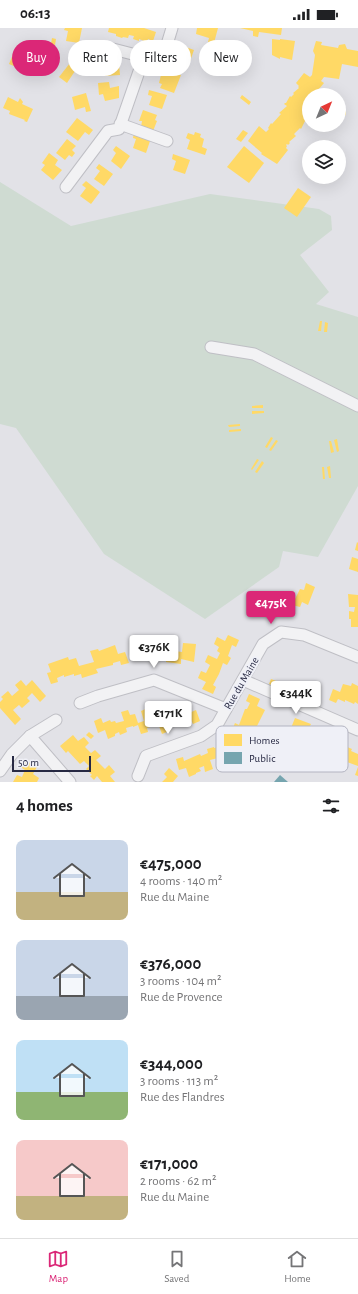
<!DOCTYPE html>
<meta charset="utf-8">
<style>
body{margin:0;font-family:"Alegreya Sans",sans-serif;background:#f6f6f6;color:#202124;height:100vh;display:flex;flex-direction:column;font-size:15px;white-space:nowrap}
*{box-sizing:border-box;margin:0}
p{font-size:13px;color:#757577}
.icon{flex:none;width:22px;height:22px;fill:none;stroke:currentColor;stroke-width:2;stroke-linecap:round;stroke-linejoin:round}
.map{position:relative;height:754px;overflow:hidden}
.drawer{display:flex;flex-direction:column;background:#fff;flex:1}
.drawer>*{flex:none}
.top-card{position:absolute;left:12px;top:12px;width:334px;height:36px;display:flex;gap:8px}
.needle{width:26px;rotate:43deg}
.fabs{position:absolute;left:302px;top:60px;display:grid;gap:8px}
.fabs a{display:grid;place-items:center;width:44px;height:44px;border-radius:50%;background:#fff;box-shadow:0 4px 16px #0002;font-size:20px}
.scale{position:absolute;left:12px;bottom:10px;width:79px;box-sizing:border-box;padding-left:4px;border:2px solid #272943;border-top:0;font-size:11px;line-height:14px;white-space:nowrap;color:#272943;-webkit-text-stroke:3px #eff0f7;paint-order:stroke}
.price{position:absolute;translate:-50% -34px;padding:0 9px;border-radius:4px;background:#fff;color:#222;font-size:13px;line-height:26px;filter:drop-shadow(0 1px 2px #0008)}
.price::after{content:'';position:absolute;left:50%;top:24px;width:12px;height:9px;margin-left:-6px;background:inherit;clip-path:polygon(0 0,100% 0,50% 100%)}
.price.current{background:#db2777;color:#fff}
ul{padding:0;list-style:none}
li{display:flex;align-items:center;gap:12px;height:100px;padding:0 16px}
li span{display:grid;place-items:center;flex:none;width:112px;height:80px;border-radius:8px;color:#555}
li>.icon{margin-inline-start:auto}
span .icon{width:48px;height:48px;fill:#fffc;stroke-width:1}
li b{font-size:17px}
h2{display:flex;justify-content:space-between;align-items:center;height:48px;padding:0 16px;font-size:17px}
.tag{padding:0 14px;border-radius:18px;background:#fff;box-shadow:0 4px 16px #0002;font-size:14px;line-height:36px}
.tag.current{background:#db2777;color:#fff}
.status{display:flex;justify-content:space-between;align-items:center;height:28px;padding:0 20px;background:#fff;direction:ltr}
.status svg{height:11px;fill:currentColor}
.tab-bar{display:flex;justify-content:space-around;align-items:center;height:56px;border-top:1px solid #e0e0e0;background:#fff;font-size:11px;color:#757577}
.tab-bar a{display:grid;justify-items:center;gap:2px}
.tab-bar .current{color:#db2777}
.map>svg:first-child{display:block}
</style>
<div class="status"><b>06:13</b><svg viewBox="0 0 49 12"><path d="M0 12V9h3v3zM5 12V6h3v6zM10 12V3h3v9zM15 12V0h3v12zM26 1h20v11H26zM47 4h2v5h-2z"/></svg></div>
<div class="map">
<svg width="358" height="754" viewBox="0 0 358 754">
<rect width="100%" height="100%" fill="#e2e2e7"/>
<path fill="#cfdbd2" d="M0,154L71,198L210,166L319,181L331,188L332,202L300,227L329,264L316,276L358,289V458L318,529L283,523L279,539L205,591L104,526L16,400L0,396Z"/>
<g fill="#ffd966">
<path d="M65,0H82L79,15L66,13L68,3L64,2Z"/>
<path d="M109,0H144L156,4L153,13L148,11L147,14L139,11V13L133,11L134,8L129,7L128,10L123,9L122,10L116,8V6L108,4Z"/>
<path d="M197,0H218L214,15H209L208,14L209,10L196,6Z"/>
<path d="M240,0H282L281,7L259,4L258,9L253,8V3Z"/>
<path d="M52,10L56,11L55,17L51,16Z"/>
<path d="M272,11L280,12V11L295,13L292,32L280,29V31L272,27Z"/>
<path d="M316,13L322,14L321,17L338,20L339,17L345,16L347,21L358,23V39L342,36L339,51L324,49L321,53L324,55L314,67H309V94L308,95L305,93L301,101L300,100L294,106L296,108L289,114L290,115L288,117L287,116L286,117L287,118L286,120L288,122L277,136L261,126L262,125L248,113L259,98L266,104L269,101L268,100L271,95L272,96L281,86L279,85L287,78L284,76L285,75H286L290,68L291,69L294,66L293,65L299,60L298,59L299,58L296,55L304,45L310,49L312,47L315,27L313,23Z"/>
<path d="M183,18L194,22L188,39L181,37L180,39L175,36L177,29H175L177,23L181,24Z"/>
<path d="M16,19L34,26L25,44L21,43V41L9,36Z"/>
<path d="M240,24H246L245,42H239V38H230V25H240Z"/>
<path d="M114,31V36H119L120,47L105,48L104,43H103L101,32Z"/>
<path d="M70,35L77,40L67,55L59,49Z"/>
<path d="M167,42L181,47L174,65L160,60L162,56L159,55L161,47L165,48Z"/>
<path d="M109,54L110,60L119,58V70L105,73L103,66L99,67L98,55Z"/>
<path d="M149,62L167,67L162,81L149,77L152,68L148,67Z"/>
<path d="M86,65L91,83L86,84L85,79L75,82L72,69Z"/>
<path d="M242,67L251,74L249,77L240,70Z"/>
<path d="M8,69L18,74L20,70L23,74L22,76L33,81L27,94L24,93L25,92L9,86L10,83L3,80Z"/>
<circle cx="343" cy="85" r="3"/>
<path d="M143,82L157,87L155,92L157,93L153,103L141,99L142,93H139Z"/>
<path d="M77,90L93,102L89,107L85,104L78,113L66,104Z"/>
<path d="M243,102L248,105L241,114L236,111Z"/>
<path d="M195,104L201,106L200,109L204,111L202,119L207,121L205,127L187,121L190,112L186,110L188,105L194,107Z"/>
<path d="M134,105L151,110L146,125L133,120L136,111L133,110Z"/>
<path d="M67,111L76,118L72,122L75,125L72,129L69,127L65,132L56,125Z"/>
<path d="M116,118L130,128L121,141L111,133L116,125L113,122Z"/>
<path d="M244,118L264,135L249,155L227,139Z"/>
<path d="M49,125L58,132L55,137L62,142L53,152L41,142L45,137L42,135Z"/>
<path d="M173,126L190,132L185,146L173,142L176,133L172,131Z"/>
<path d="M99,136L113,146L104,158L94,151L100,143L96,140Z"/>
<path d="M86,153L100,164L91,176L80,168L86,160L82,157Z"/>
<path d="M298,160L311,169L297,189L284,180Z"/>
<path d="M320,293H322L321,303H318Z"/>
<path d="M325,294L328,295L327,304H324Z"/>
<path d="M263,377V380H252V378Z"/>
<path d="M252,383H264V385L252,386Z"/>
<path d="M240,396V398L229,399L228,397Z"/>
<path d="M241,401V403L229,404V402Z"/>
<path d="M271,409L273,410L267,420L265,419Z"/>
<path d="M337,411L339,423L337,424L334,412Z"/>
<path d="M276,412L278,413L271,423L269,422Z"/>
<path d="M329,413H331L334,424L331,425Z"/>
<path d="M257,431L259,432L252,442L251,441Z"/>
<path d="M262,433L264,435L257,445L255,444Z"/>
<path d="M330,438L331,450H329L327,439Z"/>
<path d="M322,439H324L325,451H323Z"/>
<path d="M357,514L358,515V523L355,522Z"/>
<path d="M352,529L358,531V544L349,541Z"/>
<path d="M306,555L315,559L308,577L302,574L300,579L292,577L300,561L304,562Z"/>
<path d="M348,566L358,567V599H351V591H349V583L354,584L355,579H349Z"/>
<path d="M228,607L239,612L236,619L232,617L228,628L231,630L227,637L223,635L219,646L213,657L216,659L213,666L202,661L206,654L198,650L201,643L206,645L210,637L205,634L208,627L217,631L220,625L217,623L219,619L214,616L217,609L225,613Z"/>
<path d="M143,609L161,612V610L168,611L167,622L182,624L183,615L196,616L194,634L181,631V636L166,634V630L159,629V630L142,627L141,632L134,631L135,619L142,620Z"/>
<path d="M115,617L118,626L125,624L129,635L121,637L120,633L113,635V637L96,641L98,645L82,650L81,646L74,648V646L64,649V647L57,650L58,654L51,656L47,645L51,644L48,636L68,629L69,632L76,630L79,638L94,634L90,623L98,621L99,623Z"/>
<path d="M271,651L276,653L274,658L269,656Z"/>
<path d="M21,652L26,658L32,652L46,668L40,674L32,665L27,670L30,673L22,680L19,677L13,682L21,691L15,697L0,680V674L3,671L1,669L8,663L12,668L19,662L15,657Z"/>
<path d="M352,655L358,658V676L355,674L354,676L345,672V674L338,671L336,675L329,672L333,661L340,664L343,656L351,658Z"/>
<path d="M249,666L260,671L257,678L265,682L254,704L246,700L243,707L232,702L235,695L239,697L245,681H247L250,675L246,673Z"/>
<path d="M186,676L189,685L196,682L200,693L193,696L191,692L184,694L183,692L179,693L174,695L175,697L168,699L169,703L162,706L159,698L154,699L153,698L147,700L148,704L141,706L138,697L133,699V698L126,700L127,704L120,707L119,704L115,706V708L108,711L105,702L98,705L94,693L101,690L103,695L110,692L111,694L115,693L116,695L124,693L121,684L128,682L130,687L135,686L138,695L144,693L141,683L148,680L150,687L155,686L158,694L165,692L162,684L170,681V683L179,680V678Z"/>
<path d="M295,690L311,696L309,700L316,703L315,704L324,708V709L331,712L332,708L347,714L345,718L352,721L351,723L358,726V738L347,734L344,740L337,737L342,725L328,719L324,729L317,726L316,728L312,726L314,720L296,713L299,704L291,700Z"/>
<path d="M89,704L94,708L91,711L86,707Z"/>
<path d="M73,707L78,713L84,709L89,715L85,719L91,725L95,722L101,728L96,732L105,741L109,737L115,744L110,748L115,754H102L97,748L94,752L90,748L92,747L86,741L89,738L84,733L80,736L68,723L66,725L60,718Z"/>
<path d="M232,711L233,712H238L240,719L236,723L229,725L232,733L220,737L218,730L210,732L213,741L205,744L204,738L199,740L201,743L196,745V746L189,749L186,740L179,742L176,731L183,729L184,733L200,726L201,728L208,725L207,721L214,719V720L219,719L220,720L226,718L225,713Z"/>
<path d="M23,731L37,739L33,746L39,750L37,754H13L17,747L22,749L25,742L19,738Z"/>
<path d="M358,739V748L355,747Z"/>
<path d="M169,740L178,748L173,754H162L167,749L164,746Z"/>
</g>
<path fill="#76a5af" d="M280,747L288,754H274Z"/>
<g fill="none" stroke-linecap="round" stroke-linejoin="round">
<g stroke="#bfbfc5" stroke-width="13">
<g id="minor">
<path d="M113,21L144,29"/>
<path d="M120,96L167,113"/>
<path d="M66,159L108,103L119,101L144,29L165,23L172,0"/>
<path d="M211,319L254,326L358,378"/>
<path d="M243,652L358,702"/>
<path d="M80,675L98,668L154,652L226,681"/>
<path d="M30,708L70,754"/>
<path d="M0,743L12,726L30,708L56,692"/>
<path d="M138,748L146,728L201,708L217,697L263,616L281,604L304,607L358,629"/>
</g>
</g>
<use href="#minor" stroke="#f2f2f4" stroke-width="11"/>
</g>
<g text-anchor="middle" stroke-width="4" stroke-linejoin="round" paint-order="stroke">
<g font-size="11" fill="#272943" stroke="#eff0f7">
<text transform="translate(241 655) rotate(-60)" y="4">Rue du Maine</text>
</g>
</g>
<rect x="216" y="698" width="132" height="46" rx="6" fill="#eff0f7" stroke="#b3b4c1" stroke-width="1"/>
<rect x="224" y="706" width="18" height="12" fill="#ffd966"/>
<rect x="224" y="724" width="18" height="12" fill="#76a5af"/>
<g font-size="11" fill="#272943">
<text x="249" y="716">Homes</text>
<text x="249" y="734">Public</text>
</g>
</svg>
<div class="fabs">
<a><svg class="needle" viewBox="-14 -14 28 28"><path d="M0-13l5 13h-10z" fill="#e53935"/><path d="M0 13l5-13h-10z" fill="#757577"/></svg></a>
<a><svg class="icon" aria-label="layers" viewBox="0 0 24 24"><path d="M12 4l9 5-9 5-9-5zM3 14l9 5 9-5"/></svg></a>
</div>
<div class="scale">50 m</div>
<b class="price current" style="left:271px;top:597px">€475K</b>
<b class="price" style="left:154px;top:641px">€376K</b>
<b class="price" style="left:296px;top:687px">€344K</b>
<b class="price" style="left:168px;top:707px">€171K</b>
<div class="top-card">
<a class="tag current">Buy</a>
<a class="tag">Rent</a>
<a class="tag">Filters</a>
<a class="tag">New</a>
</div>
</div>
<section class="drawer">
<h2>4 homes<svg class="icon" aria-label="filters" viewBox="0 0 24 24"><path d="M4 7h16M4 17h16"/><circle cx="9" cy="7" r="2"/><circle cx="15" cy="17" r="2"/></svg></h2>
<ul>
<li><span style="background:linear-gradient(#c9d6e8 65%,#c2b280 0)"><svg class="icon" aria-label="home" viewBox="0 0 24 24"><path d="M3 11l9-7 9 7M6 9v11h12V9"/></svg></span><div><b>€475,000</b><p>4 rooms · 140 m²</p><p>Rue du Maine</p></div></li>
<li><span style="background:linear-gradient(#c9d6e8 70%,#9aa5b1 0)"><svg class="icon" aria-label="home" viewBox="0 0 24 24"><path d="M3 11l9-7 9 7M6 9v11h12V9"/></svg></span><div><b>€376,000</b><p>3 rooms · 104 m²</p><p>Rue de Provence</p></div></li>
<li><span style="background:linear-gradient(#bfe0f5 65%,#8fb573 0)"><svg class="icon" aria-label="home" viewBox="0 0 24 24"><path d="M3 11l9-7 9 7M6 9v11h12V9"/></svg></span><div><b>€344,000</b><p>3 rooms · 113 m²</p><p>Rue des Flandres</p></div></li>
<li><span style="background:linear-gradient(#f6c9c9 70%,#c2b280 0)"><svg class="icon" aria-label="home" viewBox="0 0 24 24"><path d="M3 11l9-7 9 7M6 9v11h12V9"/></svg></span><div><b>€171,000</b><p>2 rooms · 62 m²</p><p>Rue du Maine</p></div></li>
</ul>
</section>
<nav class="tab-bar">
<a class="current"><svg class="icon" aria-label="map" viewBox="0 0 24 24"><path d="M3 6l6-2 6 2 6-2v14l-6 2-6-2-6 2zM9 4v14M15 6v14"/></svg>Map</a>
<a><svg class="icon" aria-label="saved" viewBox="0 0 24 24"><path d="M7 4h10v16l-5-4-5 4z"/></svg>Saved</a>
<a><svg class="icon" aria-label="home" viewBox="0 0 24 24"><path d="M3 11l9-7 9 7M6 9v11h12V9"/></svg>Home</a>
</nav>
